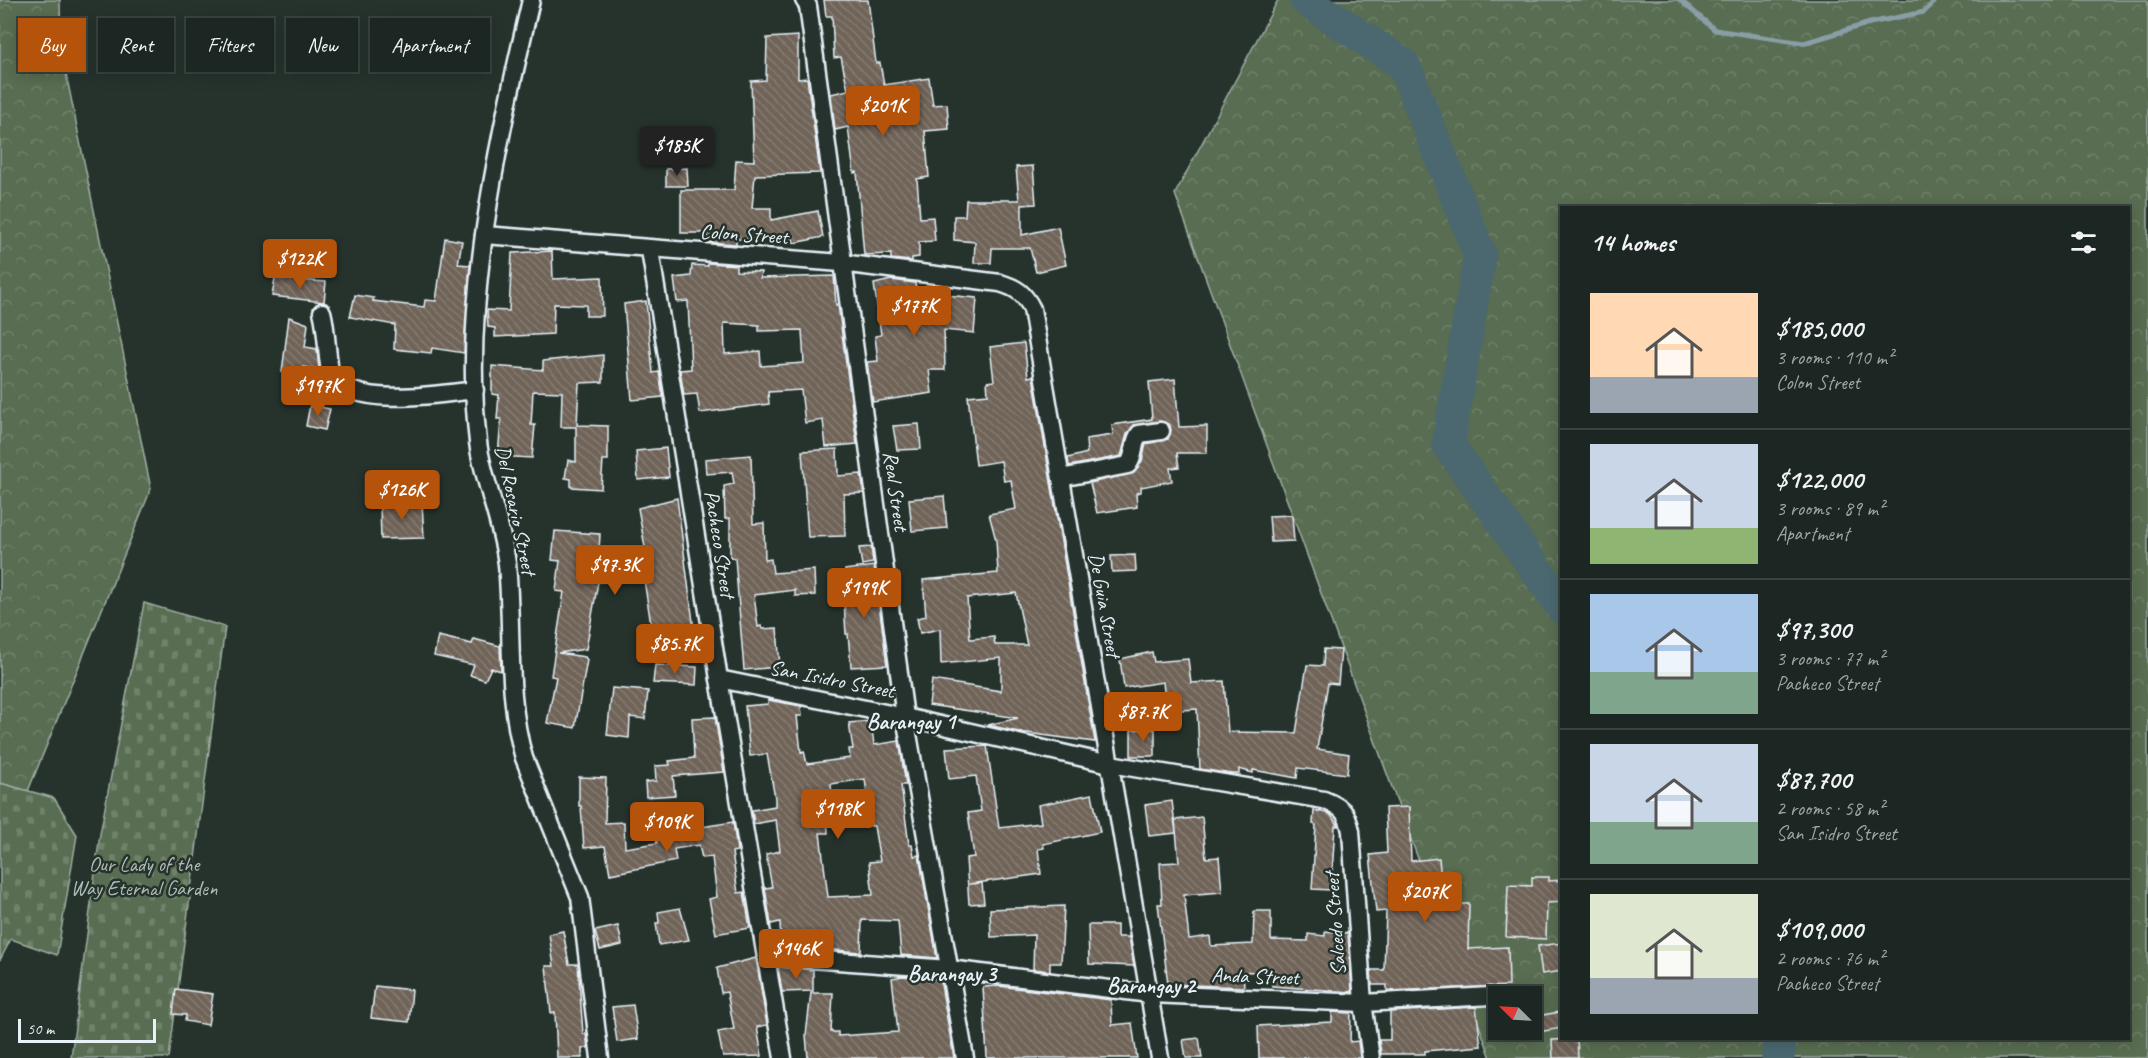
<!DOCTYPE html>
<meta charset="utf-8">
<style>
body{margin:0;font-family:Caveat,sans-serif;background:#252e2a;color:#f1f3f6;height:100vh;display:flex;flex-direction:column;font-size:22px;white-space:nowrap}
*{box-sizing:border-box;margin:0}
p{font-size:20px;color:#a0a5a5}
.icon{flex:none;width:33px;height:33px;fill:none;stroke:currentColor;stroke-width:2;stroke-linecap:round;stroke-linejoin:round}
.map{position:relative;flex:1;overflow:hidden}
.drawer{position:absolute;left:1560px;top:206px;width:570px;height:834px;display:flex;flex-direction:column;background:#1c2622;border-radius:0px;box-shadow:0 3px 15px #0003,0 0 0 2px #3a4340}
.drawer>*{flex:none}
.guide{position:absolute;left:18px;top:18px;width:570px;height:54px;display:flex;gap:12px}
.needle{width:39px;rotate:294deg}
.fabs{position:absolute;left:1488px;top:986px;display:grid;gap:12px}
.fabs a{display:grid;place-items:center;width:54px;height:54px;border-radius:0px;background:#1c2622;box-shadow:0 3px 15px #0003,0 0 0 2px #3a4340;font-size:30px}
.scale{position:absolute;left:18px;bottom:15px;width:138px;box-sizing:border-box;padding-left:6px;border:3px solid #e8f1f8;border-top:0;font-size:16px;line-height:21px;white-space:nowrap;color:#e8f1f8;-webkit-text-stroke:4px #26332d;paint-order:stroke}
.price{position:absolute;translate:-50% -51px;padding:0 14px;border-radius:6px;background:#b45309;color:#fff;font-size:20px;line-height:39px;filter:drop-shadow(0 2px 3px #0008)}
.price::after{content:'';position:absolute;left:50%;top:36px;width:18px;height:14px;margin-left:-9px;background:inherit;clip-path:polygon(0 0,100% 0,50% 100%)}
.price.selected{background:#222;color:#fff}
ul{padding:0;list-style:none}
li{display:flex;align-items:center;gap:18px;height:150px;padding:0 30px}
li+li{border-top:2px solid #3a4340}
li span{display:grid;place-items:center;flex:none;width:168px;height:120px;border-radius:0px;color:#555}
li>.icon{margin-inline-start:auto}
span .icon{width:72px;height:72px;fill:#fffc;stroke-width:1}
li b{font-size:26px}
h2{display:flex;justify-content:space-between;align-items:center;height:72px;padding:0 30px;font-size:26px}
.chip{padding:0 21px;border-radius:0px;background:#1c2622;box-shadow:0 3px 15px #0003,0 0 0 2px #3a4340;font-size:21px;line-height:54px}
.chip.selected{background:#b45309;color:#fff}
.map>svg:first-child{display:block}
</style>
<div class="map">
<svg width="2148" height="1058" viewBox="0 0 2148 1058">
<defs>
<pattern id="forest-crowns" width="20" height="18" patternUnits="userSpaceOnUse" patternTransform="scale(1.5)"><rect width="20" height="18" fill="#586d51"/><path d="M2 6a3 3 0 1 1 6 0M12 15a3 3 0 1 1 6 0" fill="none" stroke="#70826b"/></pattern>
<pattern id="cemetery-stones" width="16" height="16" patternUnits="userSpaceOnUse" patternTransform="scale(1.5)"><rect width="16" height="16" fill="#586d51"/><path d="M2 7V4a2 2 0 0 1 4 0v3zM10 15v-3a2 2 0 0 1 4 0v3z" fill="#70826b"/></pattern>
<pattern id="building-back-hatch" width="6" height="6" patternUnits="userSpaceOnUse" patternTransform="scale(1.5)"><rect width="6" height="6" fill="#6f6459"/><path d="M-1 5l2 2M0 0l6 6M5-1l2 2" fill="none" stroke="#847b72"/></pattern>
</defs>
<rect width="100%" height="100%" fill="#26332d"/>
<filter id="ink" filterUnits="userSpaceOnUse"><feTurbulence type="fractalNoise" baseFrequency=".0167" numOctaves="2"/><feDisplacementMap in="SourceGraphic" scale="12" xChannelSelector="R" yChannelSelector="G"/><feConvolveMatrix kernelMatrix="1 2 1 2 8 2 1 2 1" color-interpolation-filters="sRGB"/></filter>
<g filter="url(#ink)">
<g fill="url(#forest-crowns)" stroke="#a0afa4" stroke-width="1.5" fill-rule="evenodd">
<path d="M0,0H60L61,49L151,489L28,791L0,783Z"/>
<path d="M1278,0H2148V1058H1491L1175,194ZM1562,207H2128V1038H1562ZM1498,996H1532V1029H1498Z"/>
</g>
<g fill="url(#cemetery-stones)" stroke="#a0afa4" stroke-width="1.5">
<path d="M144,603L225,627L169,1058H71L100,834Z"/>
<path d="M0,783L54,798L77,835L57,955L11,939L0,960Z"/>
</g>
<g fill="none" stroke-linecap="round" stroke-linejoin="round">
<path stroke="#8a9ea7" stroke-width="5" d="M1680,0L1715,30L1804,43L1870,23L1924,12L1936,0"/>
<g stroke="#4b6771" stroke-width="33">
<path d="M1306,0L1404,65L1480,255L1448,444L1562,607"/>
<path d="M1778,1058L1780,1038"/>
</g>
</g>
<g fill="url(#building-back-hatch)" stroke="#e8f1f8" stroke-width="1.5" fill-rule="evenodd">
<path d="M824,0H868L876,63H880L884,85L929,78L933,105L947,104L949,129L925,131L929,177L917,179L920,218L933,217L935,241L919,242V257L912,258V261L891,259V254L864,255L857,172L854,173L848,127L835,130L831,94L848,90L841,57L834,58L832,16H826Z"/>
<path d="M798,36V79L807,78L820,173L755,175L752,208H771V220L818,211L823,237L794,243L793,239H736V244L707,242V233H681V190H734L736,160L754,161L751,81L766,80L767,38Z"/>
<path d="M1033,166L1036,204L1022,205V235L1058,227L1066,265L1036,272L1030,248H992L991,263H974L975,242L954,240V216H965L966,200H1019L1016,167Z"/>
<path d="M687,168L688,186H666V169Z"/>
<path d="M445,238L462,241L458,264L470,265L464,353L432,348L431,353L394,349L395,325L350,317L355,295L374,298L373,301L424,307L425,300L436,301Z"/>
<path d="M552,251L553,279L602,277L603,316H586V305L554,304L553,334L495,337V328L488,327L487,310L509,311L512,253Z"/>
<path d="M708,263L736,265V271L761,272L760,278L834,276L836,305H838L857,444L826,447L823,420L805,423L801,390L768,392L769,404L700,413L697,394L684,395L680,370L691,369L688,301L677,302L674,278L691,276L692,265L708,266ZM724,323L759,325V331L802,330L804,363L761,366L760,351L725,354Z"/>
<path d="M275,278L326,282L324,302L272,296Z"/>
<path d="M891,280L915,283L916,288L946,290V295L977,298L974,333L944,330L945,370H929L932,393L873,402L867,362L878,361L875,336L881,335L874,284Z"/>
<path d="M646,301L653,373L659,372L663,397L632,400L624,304Z"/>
<path d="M289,317L308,324L305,347L317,349L319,369L303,367L302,375L282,372Z"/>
<path d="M1024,343L1028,377L1033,376L1095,742L1019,732L988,725L1018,718L929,705L932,680L1001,691V658L941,664L940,629L920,633L917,618L926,616L923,580L998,573L996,540L989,514L1016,509L1011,480L1004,481L1001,461L976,465L968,396L988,394L987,382L994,381L990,347ZM1016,593L1027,645H995L994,637L970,639L967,598Z"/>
<path d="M603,355V382L579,383L577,425L608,426V460H603L601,489L571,487V479L565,478L568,460L576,462V427H561L562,392L533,391L531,425H535L532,458L498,456L501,419H497L499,395L492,394V366L543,370V361Z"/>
<path d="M1175,379L1179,427L1207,426V453H1177L1179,467L1170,468L1172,481L1141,487V492L1136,493L1137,507L1097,513L1090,483L1134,473L1142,461L1146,444L1168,439L1171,430L1170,425L1160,421L1134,425L1127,434L1121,456L1069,466L1068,458L1087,453L1086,439L1113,435L1112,425L1152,419L1149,382Z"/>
<path d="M310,405L330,409L325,430L306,426Z"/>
<path d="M919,424L921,449L897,450L893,426Z"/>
<path d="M666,448L669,477L638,480L636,451Z"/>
<path d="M837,449L838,476L861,474L864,493L844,494L845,536L808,537L802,451Z"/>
<path d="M751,455L753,524L764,523L765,560L771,559L773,573L814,570L815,595L795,596V590L754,595L758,627L761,626L762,629L777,628L780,667L744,670L735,558L730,557V518L725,519L724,486L734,484L732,472L706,474L705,459Z"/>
<path d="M944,496L947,528L912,531L909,499Z"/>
<path d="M677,498L694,630L653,637L644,580L598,582L586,649L558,653L585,657L587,660L575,728L547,723L556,677L551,676L564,592L556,591L560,561L552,560L555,531L600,534L598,567L648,564L638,508Z"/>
<path d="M422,502L424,538L381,539L380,504Z"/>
<path d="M1292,515L1294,541L1271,542L1269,516Z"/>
<path d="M871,547L873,563L862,565L859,548Z"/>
<path d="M1135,555L1136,571L1112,572L1111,556Z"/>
<path d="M874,566L887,665L851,667L848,634H846L844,602H849L845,570Z"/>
<path d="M438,636L472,644L474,639L500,646L501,671L491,668L485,680L470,675L474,665L434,656Z"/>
<path d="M1324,649L1341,650L1338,684L1328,683L1317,749L1349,754L1347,774L1298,768L1297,778L1253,770V773L1239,769V774H1232L1200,769L1197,709L1166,711L1163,682L1124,688L1120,659L1152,652L1154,662L1188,659L1191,683L1224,681L1228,732L1296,733L1307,665L1323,666Z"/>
<path d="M655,665L697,667L696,685L653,683Z"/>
<path d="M612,688L648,691L645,719L630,717L629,738L607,735Z"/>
<path d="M768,700L801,706L802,716H797L801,752L804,751L807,764L850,758L849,749H853L849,723L871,721L874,745L899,741L906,785H901L909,845H912L914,856L919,855L937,958L901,955L898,921L862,920L861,952L781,946L780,922L771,924L765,888L772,887L766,854L780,851L776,820L754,824L752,810L775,806V798L767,754L750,756L745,706L768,704ZM865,779L871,826H874L880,861L869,862L873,895L828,897L820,833H828L827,811H833L831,784Z"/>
<path d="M715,717L724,772L673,776L675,795L646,797L645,782L656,781L655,766L670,765L669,761L694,758L692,718Z"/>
<path d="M1155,729V756H1131V730Z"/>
<path d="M987,746L999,828L1041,823L1038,805L1092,794L1100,832L1043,844L1044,848L1038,849L1041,874L969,884L982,883L984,903L969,904L966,858L974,857L968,813L981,811L976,776L949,779L946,748Z"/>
<path d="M579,777L606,778L605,823L624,822L625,848L657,843L656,834L733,822L737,851L732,852L738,893L744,892L750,928L716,934L709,899L717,897L712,857L702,858L699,845L674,849L676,861L610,874L605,846L584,848L581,806H579Z"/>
<path d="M1172,801L1176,833L1149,836L1145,805Z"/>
<path d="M1409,807L1411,861L1439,858L1443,904H1469L1468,949L1508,947L1509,986L1387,991V985H1372L1371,970H1384L1386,911L1376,912L1370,855L1387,853L1385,808Z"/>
<path d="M1314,810L1330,814L1339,826H1335L1331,890L1312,889L1316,825L1313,824Z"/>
<path d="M1202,817L1206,858L1219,857L1222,892L1184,895L1189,939L1210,936L1211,946L1253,944L1254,911H1271V940L1308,941V934L1325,936V931L1348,933L1352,992L1272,986L1273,971L1243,972L1244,987L1168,984L1158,904H1162L1160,863L1179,862L1175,820Z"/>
<path d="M1532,877H1549V881L1562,880V902L1547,903L1546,939L1506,937L1508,885L1532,886Z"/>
<path d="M1064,906L1061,963H1050V971L1033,969L1034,935L991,937L990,909Z"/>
<path d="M680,908L689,940L659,945L656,923H659L658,912Z"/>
<path d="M1088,925H1117V937H1129L1134,966L1089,964Z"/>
<path d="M618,926L622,945L600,950L595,931Z"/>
<path d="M563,931L569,964H578L583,1034H586L588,1048L582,1049V1058H557L555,1012L551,1013L546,966H554L549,934Z"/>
<path d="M1562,943V971L1542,974L1538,946Z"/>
<path d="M756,958L767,1025L757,1027L762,1056L723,1057L718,1032L734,1029L727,992L721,993L717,968Z"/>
<path d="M778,967L813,970V991L782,992Z"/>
<path d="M903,976L940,979L954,1058H808L806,1035L811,993H833L831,1032H838V1036L898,1032L892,978Z"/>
<path d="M375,986L412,990L409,1022L371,1018Z"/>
<path d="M998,986L1111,1000L1112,1025L1132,1023L1137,1058H987L983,987Z"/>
<path d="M176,989L213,994L208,1025L185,1021L186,1015L173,1014Z"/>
<path d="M633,1005L638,1039L617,1042L612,1007Z"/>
<path d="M1476,1007L1481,1046L1425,1051V1054H1381L1379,1040H1390V1012Z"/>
<path d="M1332,1012L1351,1013L1350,1042L1358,1041L1360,1058H1259L1258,1026L1332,1022Z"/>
<path d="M1560,1012L1562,1028L1532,1033V1017Z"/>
<path d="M1199,1038L1202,1058H1186L1183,1040Z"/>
<path d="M1577,1039L1578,1058H1553L1552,1040Z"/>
</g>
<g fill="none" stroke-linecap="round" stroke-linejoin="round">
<g stroke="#e8f1f8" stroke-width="21">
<g id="street">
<path d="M531,0C501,129 467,276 475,408C476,422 477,436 479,449C486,488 502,524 507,564C513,628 506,696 524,758L580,897L600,1058"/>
<path d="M804,0L808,6L905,717L965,1058"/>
<path d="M484,235L841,263L1000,283C1017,288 1024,293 1032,309L1160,1058"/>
<path d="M650,250L719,679L783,1058"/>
<path d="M322,312C327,327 327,368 332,376C354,409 441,394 475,390"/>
<path d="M1061,478L1128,465C1136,455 1132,444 1139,434L1161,431"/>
<path d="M719,679L905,717L1110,764L1324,800C1342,807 1347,812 1351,831L1363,1003L1371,1058"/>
<path d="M767,956L949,969L1150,994L1363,1003L1491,996"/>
</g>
</g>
<use href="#street" stroke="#26332d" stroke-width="16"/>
</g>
</g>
<g text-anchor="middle" stroke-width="5" stroke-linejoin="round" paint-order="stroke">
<g font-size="21" fill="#e8f1f8" stroke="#26332d">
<text transform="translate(744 234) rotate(4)" y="7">Colon Street</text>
<text transform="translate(896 491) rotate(82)" y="7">Real Street</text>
<text transform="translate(516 510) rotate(78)" y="7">Del Rosario Street</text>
<text transform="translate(720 544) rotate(81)" y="7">Pacheco Street</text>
<text transform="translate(1105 605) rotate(80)" y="7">De Guia Street</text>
<text transform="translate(832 679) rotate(11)" y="7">San Isidro Street</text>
<text transform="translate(1335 924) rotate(-94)" y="7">Salcedo Street</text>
<text transform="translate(1255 976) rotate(2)" y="7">Anda Street</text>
</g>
<g font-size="21" fill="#aebcb5" stroke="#26332d">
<text x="144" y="871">Our Lady of the<tspan x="144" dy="24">Way Eternal Garden</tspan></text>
</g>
<g font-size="22" font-weight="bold" fill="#e8f1f8" stroke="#26332d">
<text x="911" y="729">Barangay 1</text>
<text x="952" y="981">Barangay 3</text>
<text x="1151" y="993">Barangay 2</text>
</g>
</g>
</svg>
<div class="fabs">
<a><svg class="needle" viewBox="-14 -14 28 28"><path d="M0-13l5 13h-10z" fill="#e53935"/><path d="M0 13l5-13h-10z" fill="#a0a5a5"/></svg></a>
</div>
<div class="scale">50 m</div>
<b class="price" style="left:883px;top:137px">$201K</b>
<b class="price selected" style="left:677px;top:177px">$185K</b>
<b class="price" style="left:300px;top:290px">$122K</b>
<b class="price" style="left:914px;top:337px">$177K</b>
<b class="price" style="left:318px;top:417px">$197K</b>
<b class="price" style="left:402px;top:521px">$126K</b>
<b class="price" style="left:615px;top:596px">$97.3K</b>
<b class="price" style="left:864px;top:619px">$199K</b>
<b class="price" style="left:675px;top:675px">$85.7K</b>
<b class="price" style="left:1143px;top:743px">$87.7K</b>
<b class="price" style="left:838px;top:840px">$118K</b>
<b class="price" style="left:667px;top:853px">$109K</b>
<b class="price" style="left:1425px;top:923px">$207K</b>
<b class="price" style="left:796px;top:980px">$146K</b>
<div class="guide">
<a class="chip selected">Buy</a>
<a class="chip">Rent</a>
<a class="chip">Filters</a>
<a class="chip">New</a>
<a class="chip">Apartment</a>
</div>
<section class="drawer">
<h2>14 homes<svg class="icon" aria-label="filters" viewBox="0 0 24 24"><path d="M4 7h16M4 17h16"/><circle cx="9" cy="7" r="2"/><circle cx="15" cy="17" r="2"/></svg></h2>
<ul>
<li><span style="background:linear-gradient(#ffd9b3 70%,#9aa5b1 0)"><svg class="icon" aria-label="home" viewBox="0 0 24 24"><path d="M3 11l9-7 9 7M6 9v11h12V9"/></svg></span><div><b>$185,000</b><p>3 rooms · 110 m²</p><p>Colon Street</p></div></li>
<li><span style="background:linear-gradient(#c9d6e8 70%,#8fb573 0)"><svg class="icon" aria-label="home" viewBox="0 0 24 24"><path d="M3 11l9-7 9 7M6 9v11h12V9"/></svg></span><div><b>$122,000</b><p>3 rooms · 89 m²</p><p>Apartment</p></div></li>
<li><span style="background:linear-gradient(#a9c7e8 65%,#7fa58c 0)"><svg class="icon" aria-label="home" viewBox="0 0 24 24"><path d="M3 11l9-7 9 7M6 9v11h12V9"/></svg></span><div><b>$97,300</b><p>3 rooms · 77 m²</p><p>Pacheco Street</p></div></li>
<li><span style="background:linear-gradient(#c9d6e8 65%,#7fa58c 0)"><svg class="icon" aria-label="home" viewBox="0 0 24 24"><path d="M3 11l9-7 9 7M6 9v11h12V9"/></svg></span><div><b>$87,700</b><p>2 rooms · 58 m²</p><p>San Isidro Street</p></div></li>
<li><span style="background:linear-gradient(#dfe7d0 70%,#9aa5b1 0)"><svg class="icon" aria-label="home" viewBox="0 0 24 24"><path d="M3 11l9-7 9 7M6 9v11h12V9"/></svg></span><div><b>$109,000</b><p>2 rooms · 76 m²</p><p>Pacheco Street</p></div></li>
</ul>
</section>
</div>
